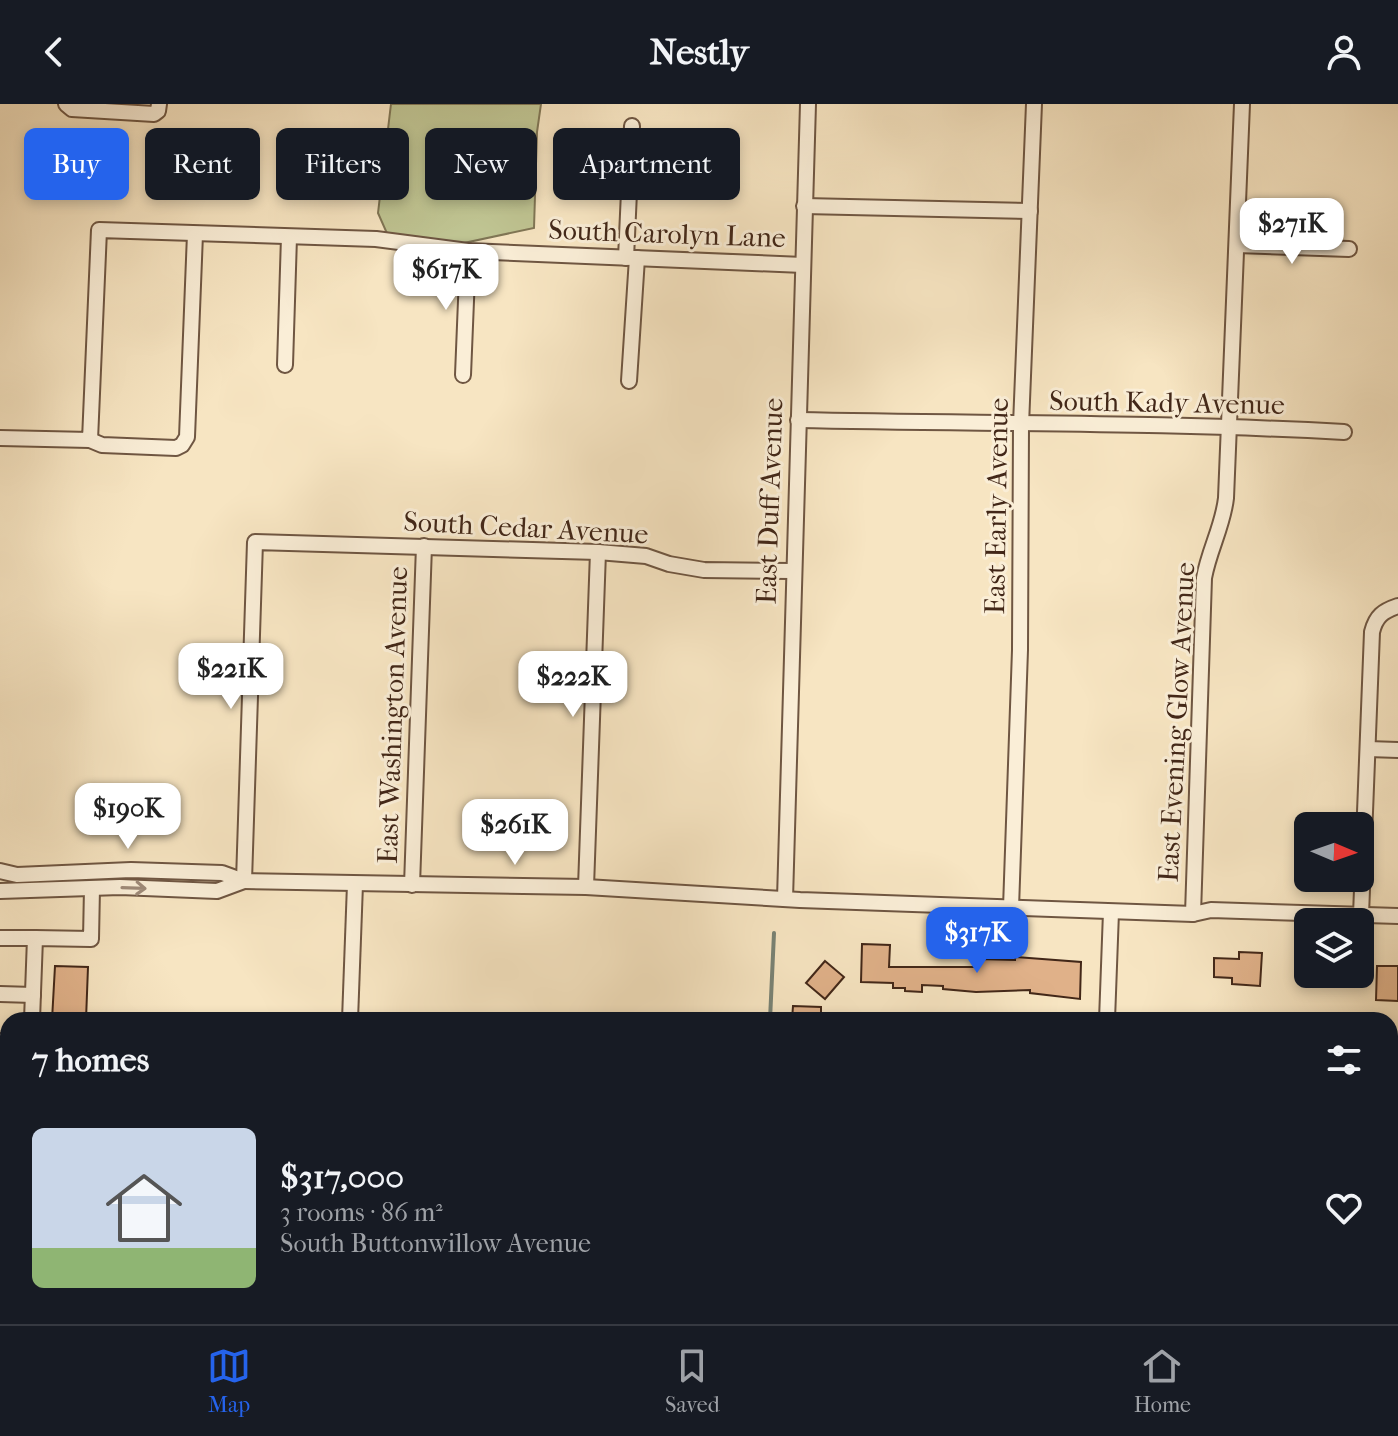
<!DOCTYPE html>
<meta charset="utf-8">
<style>
body{margin:0;font-family:"IM FELL French Canon",serif;background:#20242c;color:#f1f3f6;height:100vh;display:flex;flex-direction:column;font-size:30px;white-space:nowrap}
*{box-sizing:border-box;margin:0}
p{font-size:26px;color:#9ea1a6}
.icon{flex:none;width:44px;height:44px;fill:none;stroke:currentColor;stroke-width:2;stroke-linecap:round;stroke-linejoin:round}
.map{position:relative;flex:1;overflow:hidden}
.details{position:absolute;left:0px;top:908px;width:1398px;height:312px;display:flex;flex-direction:column;background:#171b24;border-radius:24px 24px 0 0;box-shadow:0 4px 12px #0003}
.details>*{flex:none}
.top-card{position:absolute;left:24px;top:24px;width:800px;height:72px;display:flex;gap:16px}
.needle{width:52px;rotate:92deg}
.tools{position:absolute;left:1294px;top:708px;display:grid;gap:16px}
.tools a{display:grid;place-items:center;width:80px;height:80px;border-radius:12px;background:#171b24;box-shadow:0 4px 12px #0003;font-size:40px}
.price{position:absolute;translate:-50% -68px;padding:0 18px;border-radius:16px;background:#fff;color:#222;font-size:26px;line-height:52px;filter:drop-shadow(0 2px 4px #0008)}
.price::after{content:'';position:absolute;left:50%;top:48px;width:24px;height:18px;margin-left:-12px;background:inherit;clip-path:polygon(0 0,100% 0,50% 100%)}
.price.active{background:#2563eb;color:#fff}
ul{padding:0;list-style:none}
li{display:flex;align-items:center;gap:24px;height:200px;padding:0 32px}
li+li{border-top:2px solid #363941}
li span{display:grid;place-items:center;flex:none;width:224px;height:160px;border-radius:12px;color:#555}
li>.icon{margin-inline-start:auto}
span .icon{width:96px;height:96px;fill:#fffc;stroke-width:1}
li b{font-size:34px}
h2{display:flex;justify-content:space-between;align-items:center;height:96px;padding:0 32px;font-size:34px}
.pill{padding:0 28px;border-radius:12px;background:#171b24;box-shadow:0 4px 12px #0003;font-size:28px;line-height:72px}
.pill.active{background:#2563eb;color:#fff}
header{display:flex;justify-content:space-between;align-items:center;height:104px;padding:0 32px;background:#171b24;font-size:36px;font-weight:700}
.menu{display:flex;justify-content:space-around;align-items:center;height:112px;border-top:2px solid #363941;background:#171b24;font-size:22px;color:#9ea1a6}
.menu a{display:grid;justify-items:center;gap:4px}
.menu .active{color:#2563eb}
.map>svg:first-child{display:block}
</style>
<header><svg class="icon" aria-label="back" viewBox="0 0 24 24"><path d="M15 5l-7 7 7 7"/></svg>Nestly<svg class="icon" aria-label="person" viewBox="0 0 24 24"><circle cx="12" cy="8" r="4"/><path d="M4 21q1-7 8-7t8 7"/></svg></header>
<div class="map">
<svg width="1398" height="1220" viewBox="0 0 1398 1220">
<rect width="100%" height="100%" fill="#f7e5c2"/>
<filter id="stains"><feTurbulence type="fractalNoise" baseFrequency=".0025" numOctaves="4"/><feColorMatrix values="0 0 0 0 .2 0 0 0 0 .09 0 0 0 0 .02 0 0 0 .5 -.17"/></filter>
<radialGradient id="worn" r=".72"><stop offset=".6" stop-color="#630" stop-opacity="0"/><stop offset="1" stop-color="#630" stop-opacity=".3"/></radialGradient>
<path fill="#bfc492" stroke="#807655" stroke-width="2" d="M391,0H541L537,28L534,124L436,145L389,134L378,109Z"/>
<g fill="none" stroke-linecap="round" stroke-linejoin="round">
<g stroke="#798274" stroke-width="4">
<path d="M770,916L774,829"/>
<path d="M758,1220V1212"/>
</g>
</g>
<g fill="#e0b189" stroke="#422718" stroke-width="2">
<path d="M862,840L890,841L889,863H977L978,855L1015,856V853L1081,858L1080,895L1030,889V886L976,888L943,885V882L922,881V888L905,887V884H893V879L861,878Z"/>
<path d="M1239,848L1262,849L1260,882L1232,880V874L1214,873V854L1239,855Z"/>
<path d="M825,857L844,873L825,895L806,879Z"/>
<path d="M55,862L88,863L86,916H52Z"/>
<path d="M1377,862H1398V897L1376,896Z"/>
<path d="M793,902L821,903V916H792Z"/>
</g>
<g fill="none" stroke-linecap="round" stroke-linejoin="round">
<path stroke="#d3bfa0" stroke-width="14" stroke-dasharray="14 7" stroke-linecap="butt" d="M0,1026L8,1027"/>
<g stroke="#6f5642" stroke-width="18">
<g id="minor">
<path d="M66,0L72,5L154,10L158,7L159,0"/>
<path d="M804,102L1030,107"/>
<path d="M1237,141L1349,145"/>
<path d="M626,154L632,22"/>
<path d="M285,261L289,133"/>
<path d="M463,271L468,147"/>
<path d="M629,277L637,154"/>
<path d="M798,316C980,320 1162,318 1344,328"/>
<path d="M0,334L90,336L99,126L376,135L468,147L803,161"/>
<path d="M90,336L102,341L176,344L182,341L187,333L195,130"/>
<path d="M1368,645L1398,646"/>
<path d="M0,767L17,771L131,766L222,769L244,777L586,783L800,796L1193,810L1211,806L1398,812"/>
<path d="M244,777L255,438L598,448L646,452L669,460L704,466L793,467"/>
<path d="M412,781L424,442"/>
<path d="M586,783L598,448"/>
<path d="M0,787L120,783L217,787L244,777"/>
<path d="M785,795L808,0"/>
<path d="M1011,804L1020,546L1021,321L1034,0"/>
<path d="M1193,810L1204,474C1209,446 1223,422 1226,394L1242,0"/>
<path d="M1361,811L1372,528C1376,512 1383,507 1398,502"/>
<path d="M0,834H35"/>
<path d="M0,890L33,891"/>
<path d="M32,916L35,834L91,835L92,784"/>
<path d="M350,916L355,780"/>
<path d="M1107,916L1111,808"/>
<path d="M0,937H8"/>
<path d="M1390,942H1398"/>
<path d="M0,975H8"/>
<path d="M0,1006H8"/>
<path d="M0,1159L8,1160"/>
<path d="M0,1213L72,1217"/>
<path d="M115,1220V1212"/>
<path d="M270,1220V1212"/>
<path d="M425,1220V1212"/>
<path d="M581,1220V1212"/>
<path d="M741,1220V1212"/>
<path d="M851,1220L852,1212"/>
<path d="M1021,1220V1212"/>
<path d="M1190,1220V1212"/>
<path d="M1363,1220V1212"/>
</g>
</g>
<use href="#minor" stroke="#faeed7" stroke-width="14"/>
</g>
<defs><path id="oneway-shaft" d="M-6 0H5M1.5-3L5.5 0L1.5 3" fill="none" stroke-width="1.6" stroke-linecap="round" stroke-linejoin="round" transform="scale(2)"/></defs>
<use stroke="#9e8a78" href="#oneway-shaft" transform="translate(134 784) rotate(2)"/>
<g text-anchor="middle" stroke-width="6" stroke-linejoin="round" paint-order="stroke">
<g font-size="28" fill="#422718" stroke="#faeed7">
<text transform="translate(667 129) rotate(2)" y="10">South Carolyn Lane</text>
<text transform="translate(1167 298) rotate(1)" y="10">South Kady Avenue</text>
<text transform="translate(769 397) rotate(-88)" y="10">East Duff Avenue</text>
<text transform="translate(996 402) rotate(-89)" y="10">East Early Avenue</text>
<text transform="translate(526 423) rotate(3)" y="10">South Cedar Avenue</text>
<text transform="translate(392 611) rotate(-88)" y="10">East Washington Avenue</text>
<text transform="translate(1176 618) rotate(-87)" y="10">East Evening Glow Avenue</text>
</g>
</g>
<rect width="100%" height="100%" filter="url(#stains)"/>
<rect width="100%" height="100%" fill="url(#worn)"/>
</svg>
<div class="tools">
<a><svg class="needle" viewBox="-14 -14 28 28"><path d="M0-13l5 13h-10z" fill="#e53935"/><path d="M0 13l5-13h-10z" fill="#9ea1a6"/></svg></a>
<a><svg class="icon" aria-label="layers" viewBox="0 0 24 24"><path d="M12 4l9 5-9 5-9-5zM3 14l9 5 9-5"/></svg></a>
</div>
<b class="price" style="left:1292px;top:162px">$271K</b>
<b class="price" style="left:446px;top:208px">$617K</b>
<b class="price" style="left:231px;top:607px">$221K</b>
<b class="price" style="left:573px;top:615px">$222K</b>
<b class="price" style="left:128px;top:747px">$190K</b>
<b class="price" style="left:515px;top:763px">$261K</b>
<b class="price active" style="left:977px;top:871px">$317K</b>
<div class="top-card">
<a class="pill active">Buy</a>
<a class="pill">Rent</a>
<a class="pill">Filters</a>
<a class="pill">New</a>
<a class="pill">Apartment</a>
</div>
<section class="details">
<h2>7 homes<svg class="icon" aria-label="filters" viewBox="0 0 24 24"><path d="M4 7h16M4 17h16"/><circle cx="9" cy="7" r="2"/><circle cx="15" cy="17" r="2"/></svg></h2>
<ul>
<li><span style="background:linear-gradient(#c9d6e8 75%,#8fb573 0)"><svg class="icon" aria-label="home" viewBox="0 0 24 24"><path d="M3 11l9-7 9 7M6 9v11h12V9"/></svg></span><div><b>$317,000</b><p>3 rooms · 86 m²</p><p>South Buttonwillow Avenue</p></div><svg class="icon" aria-label="heart" viewBox="0 0 24 24"><path d="M12 20l-8-8c-3-5 5-10 8-4 3-6 11-1 8 4z"/></svg></li>
</ul>
</section>
</div>
<nav class="menu">
<a class="active"><svg class="icon" aria-label="map" viewBox="0 0 24 24"><path d="M3 6l6-2 6 2 6-2v14l-6 2-6-2-6 2zM9 4v14M15 6v14"/></svg>Map</a>
<a><svg class="icon" aria-label="saved" viewBox="0 0 24 24"><path d="M7 4h10v16l-5-4-5 4z"/></svg>Saved</a>
<a><svg class="icon" aria-label="home" viewBox="0 0 24 24"><path d="M3 11l9-7 9 7M6 9v11h12V9"/></svg>Home</a>
</nav>
